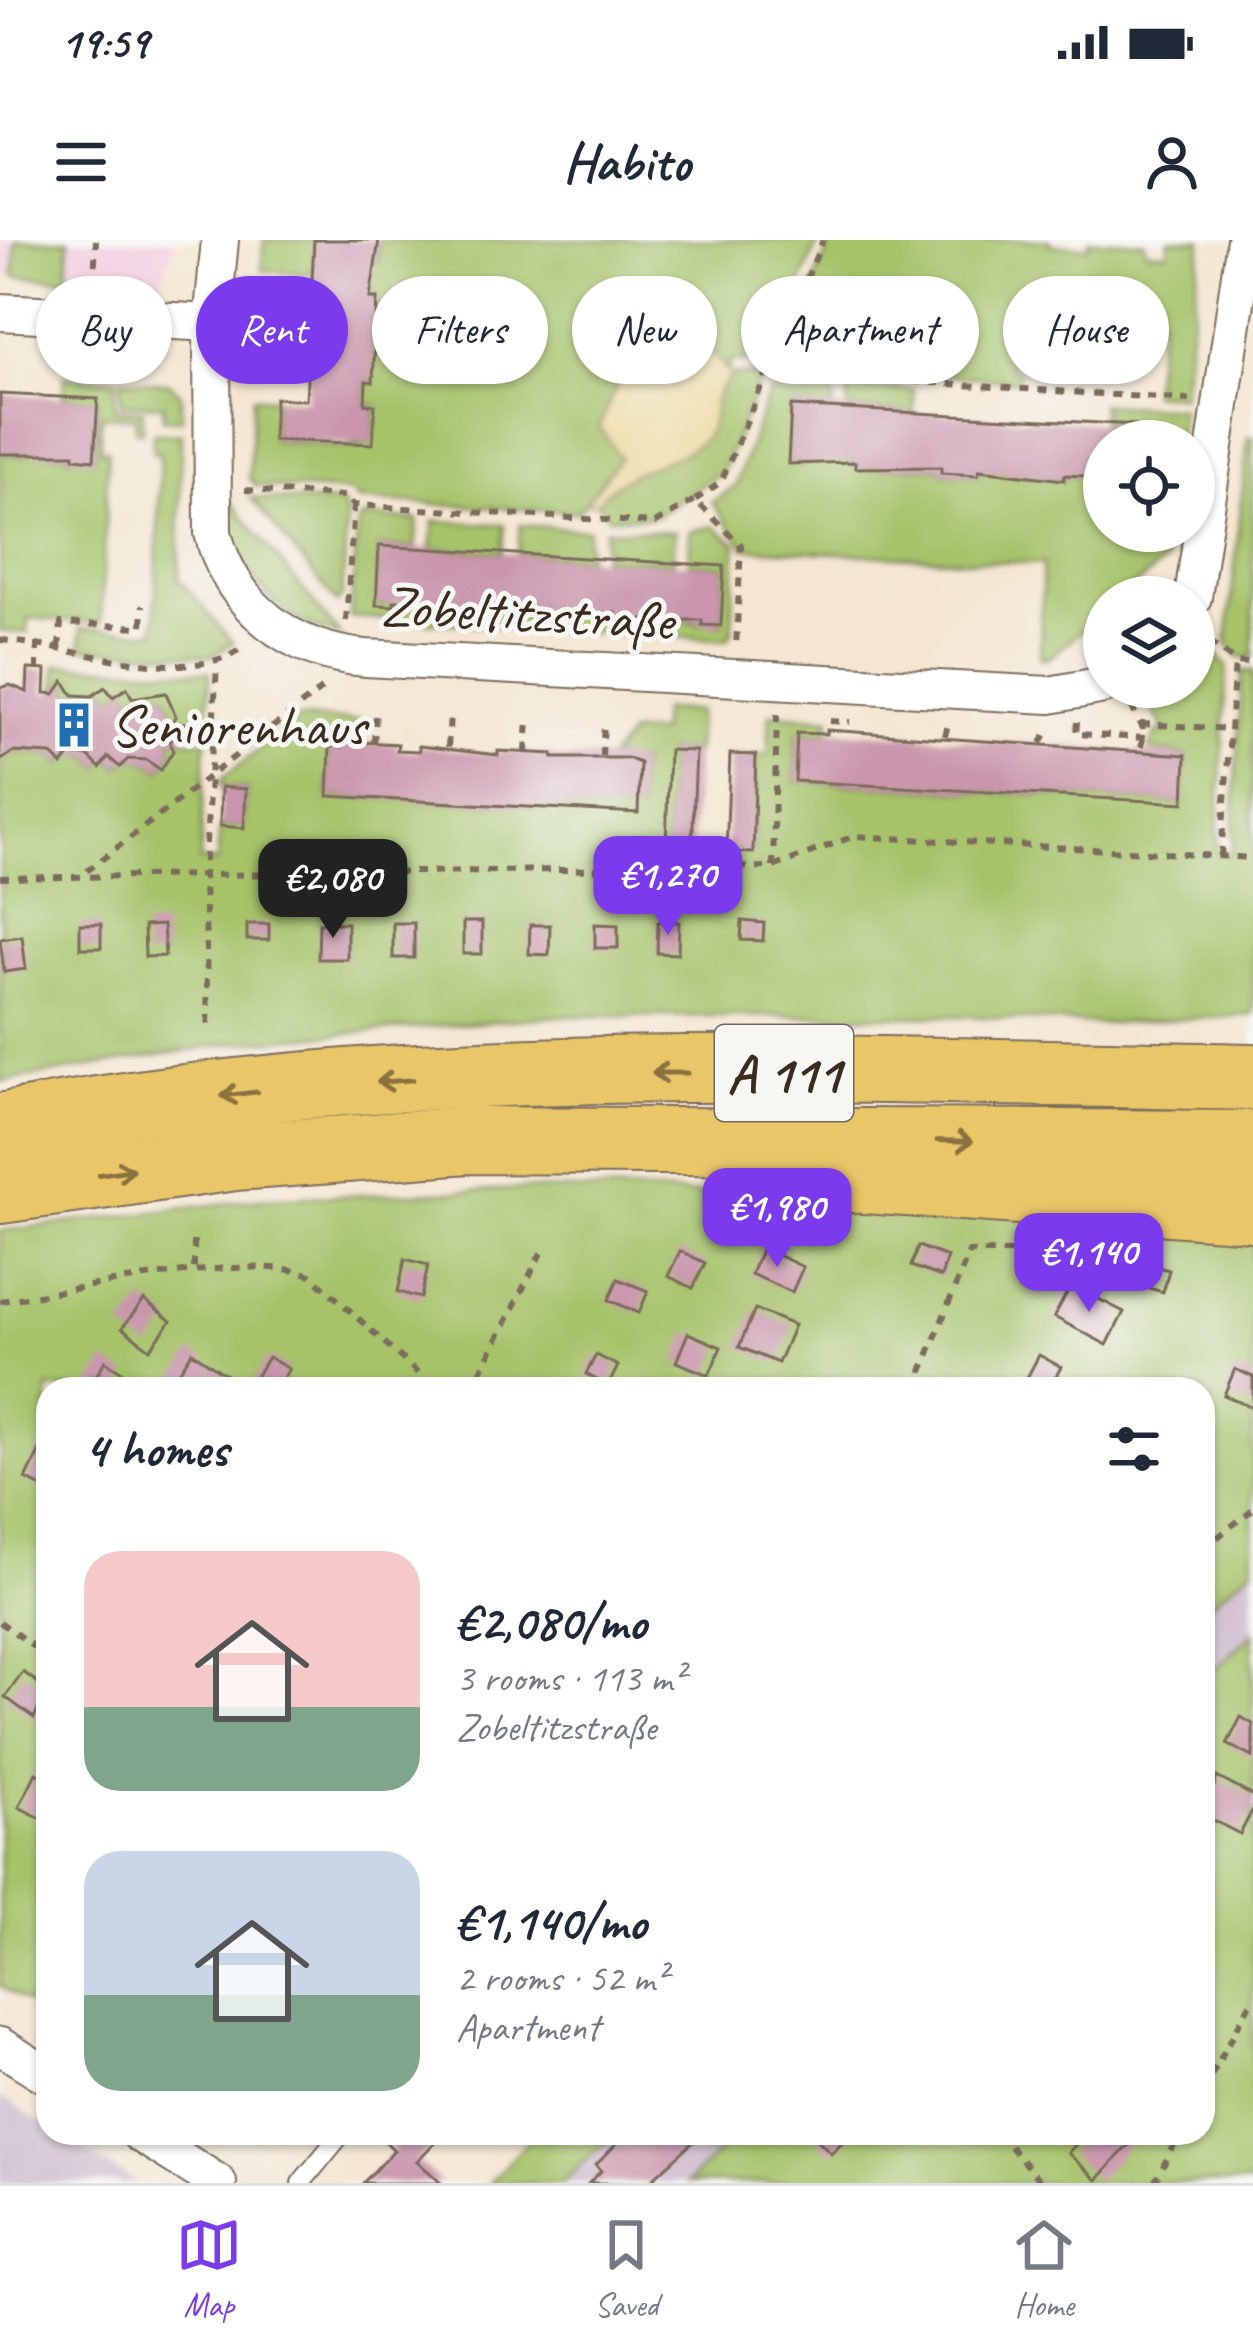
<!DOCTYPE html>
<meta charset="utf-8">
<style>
body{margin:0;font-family:Caveat,sans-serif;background:#f2f2f3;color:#1f2937;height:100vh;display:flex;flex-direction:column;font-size:45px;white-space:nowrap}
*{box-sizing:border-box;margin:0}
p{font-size:39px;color:#747a83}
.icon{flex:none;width:66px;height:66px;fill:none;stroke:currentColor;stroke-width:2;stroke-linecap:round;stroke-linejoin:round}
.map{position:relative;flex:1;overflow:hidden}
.details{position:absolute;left:36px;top:1137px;width:1179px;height:768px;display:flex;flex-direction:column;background:#fff;border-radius:36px;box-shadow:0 3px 9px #0004}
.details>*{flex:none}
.top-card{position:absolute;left:36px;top:36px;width:1182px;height:108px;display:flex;gap:24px}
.fabs{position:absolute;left:1083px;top:180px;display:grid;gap:24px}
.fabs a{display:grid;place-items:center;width:132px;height:132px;border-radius:50%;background:#fff;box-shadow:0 3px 9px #0004;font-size:60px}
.price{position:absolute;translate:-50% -102px;padding:0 27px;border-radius:24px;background:#7c3aed;color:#fff;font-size:39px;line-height:78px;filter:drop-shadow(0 3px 6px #0008)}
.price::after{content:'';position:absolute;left:50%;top:72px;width:36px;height:27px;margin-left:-18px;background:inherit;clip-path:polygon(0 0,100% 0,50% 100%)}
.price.active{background:#222;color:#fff}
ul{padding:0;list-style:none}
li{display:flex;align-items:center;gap:36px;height:300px;padding:0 48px}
li span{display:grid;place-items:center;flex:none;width:336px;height:240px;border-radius:36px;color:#555}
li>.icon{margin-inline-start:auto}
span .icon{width:144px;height:144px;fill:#fffc;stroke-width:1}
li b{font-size:51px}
h2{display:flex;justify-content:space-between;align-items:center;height:144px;padding:0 48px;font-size:51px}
.chip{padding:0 42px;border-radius:54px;background:#fff;box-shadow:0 3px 9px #0004;font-size:42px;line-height:108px}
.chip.active{background:#7c3aed;color:#fff}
.status{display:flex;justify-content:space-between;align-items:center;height:84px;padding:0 60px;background:#fff;direction:ltr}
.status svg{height:33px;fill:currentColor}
header{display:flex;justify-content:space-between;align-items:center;height:156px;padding:0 48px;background:#fff;font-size:54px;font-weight:700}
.tab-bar{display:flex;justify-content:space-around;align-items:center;height:168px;border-top:3px solid #e0e1e3;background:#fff;font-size:33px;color:#747a83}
.tab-bar a{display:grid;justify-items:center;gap:6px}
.tab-bar .active{color:#7c3aed}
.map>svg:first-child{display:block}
</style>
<div class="status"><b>19:59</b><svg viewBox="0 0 49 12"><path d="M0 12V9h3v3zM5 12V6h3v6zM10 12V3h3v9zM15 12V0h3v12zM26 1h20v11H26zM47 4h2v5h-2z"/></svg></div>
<header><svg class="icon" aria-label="menu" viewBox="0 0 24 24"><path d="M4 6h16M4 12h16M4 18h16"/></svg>Habito<svg class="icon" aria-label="person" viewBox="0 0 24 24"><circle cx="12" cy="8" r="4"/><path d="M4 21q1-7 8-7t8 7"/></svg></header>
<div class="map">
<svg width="1253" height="1943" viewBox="0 0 1253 1943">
<rect width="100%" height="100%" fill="#f6f6f2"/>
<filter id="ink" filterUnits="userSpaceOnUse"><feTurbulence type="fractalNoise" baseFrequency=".00833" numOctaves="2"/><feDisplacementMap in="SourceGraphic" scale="24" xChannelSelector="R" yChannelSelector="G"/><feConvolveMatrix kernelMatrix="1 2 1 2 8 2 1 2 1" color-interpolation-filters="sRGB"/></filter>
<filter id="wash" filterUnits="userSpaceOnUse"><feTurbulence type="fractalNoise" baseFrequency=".004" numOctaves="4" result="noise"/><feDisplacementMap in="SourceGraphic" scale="48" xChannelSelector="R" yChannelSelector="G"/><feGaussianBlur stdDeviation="2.7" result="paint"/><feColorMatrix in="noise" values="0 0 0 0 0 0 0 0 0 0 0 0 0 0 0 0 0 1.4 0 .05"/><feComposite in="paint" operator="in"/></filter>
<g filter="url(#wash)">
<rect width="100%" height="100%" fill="#f4e6d2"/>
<path fill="#f3cfe0" d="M0,0H176L160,44L0,36Z"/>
<g fill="#cfbdcf">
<path d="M1253,1288V1456L1203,1501V1328Z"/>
<path d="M0,1857L48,1887V1893H57L136,1943H0Z"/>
<path d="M535,1893H780L726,1943H489Z"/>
</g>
<g fill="#a6c36b" stroke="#707644" stroke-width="3">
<path d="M16,0H69L67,39L14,36Z"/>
<path d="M264,0H314L312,34L262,30Z"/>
<path d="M379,0H819L769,119L730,122L727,141L731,135L762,136L722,232L653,277H609L597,263L608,248L637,228H612L578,272L357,260L350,252L256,246L249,238L253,157L275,158L273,200L342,207L373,203L375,165L365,164L366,141L372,142L377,59L370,58L372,22H378Z"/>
<path d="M832,0H1050V5L1088,7L1089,0L1145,2L1146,11L1168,12L1169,0H1202L1182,155L1151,153L1161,77L1017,65L1011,129L1019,130L1018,141L833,126L801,117L790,101Z"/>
<path d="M260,57L311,62L308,113L256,109Z"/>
<path d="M64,137L116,140L115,169L143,170L142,192L136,191L135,177L101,176L100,210H108L101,383L29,378L27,393L0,391V214L26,216L27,211L94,219L98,160L63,157Z"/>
<path d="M121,140L169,143L181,154V179H163V165L121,164Z"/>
<path d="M789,142L833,144V169L791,167L788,224L805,225L806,220L855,222L856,228L941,227L942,233L978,235L979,230L1063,240L1064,235L1104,237V291H1168L1165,321L1122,357H1104V372L1049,418H1040L1043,324L745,308L712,262L735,247L767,157Z"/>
<path d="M849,147L914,150V173L848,169Z"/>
<path d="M1101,164L1181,168L1178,201H1135V185L1102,183Z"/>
<path d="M153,193L181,194L179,339L233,403L212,416L81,408V388L155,392L160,213L153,212Z"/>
<path d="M1248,197H1253V417H1239L1227,404Z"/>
<path d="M227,257L340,395C273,381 230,325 227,257Z"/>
<path d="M251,258L341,263L347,272L342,357L337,363Z"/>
<path d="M364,277L418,280L415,308L379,306L377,365L443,363L480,372L481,366L531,369V375L566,377L567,371L615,373L616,380L650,382L651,377L721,385L724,326L689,324L690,291L714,286L736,304L732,392L727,400L350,377L358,283Z"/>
<path d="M434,281L505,285L502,313L431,309Z"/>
<path d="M520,285L588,290L587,318L518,314Z"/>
<path d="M605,289L675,292L673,323L603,319Z"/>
<path d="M1211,411L1227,425L1217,613H1232L1242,431H1253V775L1098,784L965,776H558L232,803L0,842V519L13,512L51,514L62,525L70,515L88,516L100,527L108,517L120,527L128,519L146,520L161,530L173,511L169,499L206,501L200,621L217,622L220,586L244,587L246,549L221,547L223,538L300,478L364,481L342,507L330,506L328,556L638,572L640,523L610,517L631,493H659L662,470L698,471L696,511H669L666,607L753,612L756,515H768L770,474L831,478L827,494L797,493L795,541L1183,563L1186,515L1149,509L1157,492H1165L1151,466L1174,447H1194V429Z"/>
<path d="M56,425L210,432L208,485L171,482L176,476L166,453L132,458L126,448L113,457L105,447L92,456L73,455L64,441L55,454Z"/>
<path d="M519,949L661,952L1253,985V1328L1203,1369V1149H48V1776L0,1746V991L260,959Z"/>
<path d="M1253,1393V1943H687L738,1893H1203V1441Z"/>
<path d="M535,1893H615L562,1943H489Z"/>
</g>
<path fill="#eeda9e" stroke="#94825e" stroke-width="3" d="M677,105L710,110L731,135C728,142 719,149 716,158C713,171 714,183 707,193C691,223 626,222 597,263H585L620,217L599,187L620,139L633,124L663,125Z"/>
<g id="blocks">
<g fill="#c996ac">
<path d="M314,0H379L370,58H377L373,142L366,141L365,164L375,165L373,204L273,200L275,158L306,160Z"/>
<path d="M0,154L98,159L94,220L74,218V214H0Z"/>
<path d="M791,166L1135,185V201H1104V237L1064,235V240L979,230L978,235L941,233V227L855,228V222L788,224Z"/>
<path d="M379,306L724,326L721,386L702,385V380H615V373L530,375L531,369L481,366V372L443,370V363L394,361V366L376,365Z"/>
<path d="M28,429L46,430L45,453L55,454L64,441L73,455L92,456L105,447L113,457L127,448L132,458L166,453L176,477L171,482L186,483V500L169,499L173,511L161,530L146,520L128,519L120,527L108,517L100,528L88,516L70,515L62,525L51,514L13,512L0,521V448L10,445L27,452Z"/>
<path d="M827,490L1186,515L1184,563L795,541L797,493L827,494Z"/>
<path d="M342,501L398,504L397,510L419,511V506L498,515V511L553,514V518H628L640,523L638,573L328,556L330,506L342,507Z"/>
<path d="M669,510L696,511L692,609L666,608Z"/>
<path d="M730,514L756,515L753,613L726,612Z"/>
<path d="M221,547L246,549L244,588L220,586Z"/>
<path d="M742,681L764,683L763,701L741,700Z"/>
<rect x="463" y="682" width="19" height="32"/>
<path d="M658,682H679L678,714L657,713Z"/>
<path d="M319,683H347V719H318Z"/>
<rect x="393" y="683" width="21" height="35"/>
<rect x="80" y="684" width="21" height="24"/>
<rect x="247" y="684" width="22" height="16"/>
<path d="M595,684L618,685V708H595Z"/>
<path d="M163,685L165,716L145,717L144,686Z"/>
<path d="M530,685H550L549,715L529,714Z"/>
<path d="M22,696L26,729L4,732L0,699Z"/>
<path d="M918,1006L947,1017L941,1037L911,1026Z"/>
<path d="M762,1008L803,1027L792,1052L751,1034Z"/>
<path d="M680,1011L705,1023L693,1048L668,1036Z"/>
<path d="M405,1019L428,1025L421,1058L398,1052Z"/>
<path d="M1135,1021L1169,1030L1163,1052L1130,1043Z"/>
<path d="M618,1039L648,1051L639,1073L609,1060Z"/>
<path d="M1071,1045L1124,1072L1107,1105L1054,1077Z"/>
<path d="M144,1060L171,1081L150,1109L122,1088Z"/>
<path d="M755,1069L794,1085L778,1123L739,1107Z"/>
<path d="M688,1093L721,1107L709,1135L676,1122Z"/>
<path d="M192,1112L226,1135L216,1149H178L171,1144Z"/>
<path d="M596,1115L618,1126L608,1146L586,1134Z"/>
<path d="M1039,1115L1061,1127L1049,1149H1026L1022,1147Z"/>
<path d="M268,1117L289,1129L281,1141L294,1149L251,1145Z"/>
<path d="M105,1121L127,1135L119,1149H88Z"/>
<path d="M1235,1129L1253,1137V1168L1224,1155Z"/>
<path d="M48,1194V1236L43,1248L26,1239Z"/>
<path d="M23,1432L48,1450L34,1478L5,1457Z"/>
<path d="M1241,1477L1253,1484V1517L1227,1504Z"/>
<path d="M36,1533L48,1539V1582L19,1567Z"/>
<path d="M1217,1537L1253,1556V1569L1240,1594L1203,1575Z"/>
<path d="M376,1893H444L417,1921L441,1943H363L394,1910Z"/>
<path d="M627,1893H703L648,1943H589L601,1931L596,1925Z"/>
<path d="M811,1893H852L831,1913Z"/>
<path d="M1086,1893H1123L1132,1901L1097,1940L1068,1913Z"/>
</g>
</g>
</g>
<g filter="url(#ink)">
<use href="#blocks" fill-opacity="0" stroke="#7c6c5d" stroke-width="3"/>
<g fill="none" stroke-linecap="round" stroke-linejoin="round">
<g stroke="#7c6c5d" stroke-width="22">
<path id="lane" d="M301,1943L342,1893"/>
</g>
<g stroke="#7c6c5d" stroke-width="40">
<g id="street">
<path d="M220,0L212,83L213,293C231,366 290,412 366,418L1050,455L1104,445"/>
<path d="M0,72L212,83"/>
<path d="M1193,357L1245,0"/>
<path d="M0,1806L48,1836"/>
<path d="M139,1893L218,1943"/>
</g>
</g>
<g stroke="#7c6c5d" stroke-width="70">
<g id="highway">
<path d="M0,887C407,808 840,830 1253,837"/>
<path d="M851,939L1253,968"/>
<path d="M0,950L235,917L469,900L1253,904"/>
</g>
</g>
<g stroke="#7c6c5d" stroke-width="6" stroke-dasharray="9 9" stroke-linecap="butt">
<path d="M94,43L96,0"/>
<path d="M769,132L1190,160"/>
<path d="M245,250L344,256L354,265L655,283L695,260L741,305L736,408"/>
<path d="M695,260L721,242L823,0"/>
<path d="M346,381L354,265"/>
<path d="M0,400C64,404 193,451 245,405"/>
<path d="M1210,401L1235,422L1253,423"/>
<path d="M59,408L61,383L142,387L143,365"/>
<path d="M37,430V403"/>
<path d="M1131,466L1145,492L1140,509"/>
<path d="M830,481L850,482"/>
<path d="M1077,482L1076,494L1145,498"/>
<path d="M1141,484L1230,489"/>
<path d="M186,492L212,493"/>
<path d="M945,496L949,480"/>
<path d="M374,503L376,471"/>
<path d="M1041,503L1048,490"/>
<path d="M448,507L450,475"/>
<path d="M526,512L528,479"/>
<path d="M602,516L604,483"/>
<path d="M1221,616L1235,422"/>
<path d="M773,627L777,474"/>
<path d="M87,631L328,444"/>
<path d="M0,638L773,627L854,596L1253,618"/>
<path d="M208,784L204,635L217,425"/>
<path d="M194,1001V1034"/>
<path d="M0,1061C74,1051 246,1011 311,1035L435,1149"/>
<path d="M472,1149L545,1005"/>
<path d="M915,1149L969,1012H1038"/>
<path d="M1203,1309L1253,1269"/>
<path d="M0,1382L48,1417"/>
<path d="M1203,1851L1253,1758"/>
<path d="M998,1893L1042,1943"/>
<path d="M1154,1943L1181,1893"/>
</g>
<use href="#lane" stroke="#fff" stroke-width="18"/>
<use href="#street" stroke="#fff" stroke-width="36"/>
<use href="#highway" stroke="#e9c769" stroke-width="66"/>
</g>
<defs><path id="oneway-shaft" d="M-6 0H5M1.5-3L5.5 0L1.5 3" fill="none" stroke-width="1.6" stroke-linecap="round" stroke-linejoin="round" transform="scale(3)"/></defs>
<g stroke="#897140">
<use href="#oneway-shaft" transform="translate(670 833) rotate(180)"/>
<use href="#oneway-shaft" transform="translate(395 841) rotate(176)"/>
<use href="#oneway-shaft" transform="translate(239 854) rotate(173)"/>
<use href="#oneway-shaft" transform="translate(955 901) rotate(1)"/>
<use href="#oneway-shaft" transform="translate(116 932) rotate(-8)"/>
</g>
</g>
<defs>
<g id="building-bare" transform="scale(3.6)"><path d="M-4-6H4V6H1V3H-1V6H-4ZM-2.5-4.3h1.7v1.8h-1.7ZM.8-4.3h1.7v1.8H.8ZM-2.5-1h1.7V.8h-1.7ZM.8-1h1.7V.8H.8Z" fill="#1f6fb2" stroke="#f6f6f2" stroke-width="2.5" paint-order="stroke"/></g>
</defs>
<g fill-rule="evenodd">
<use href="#building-bare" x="74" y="485"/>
</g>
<g text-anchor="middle" stroke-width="10" stroke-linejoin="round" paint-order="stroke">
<rect fill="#f6f6f2" stroke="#73675e" stroke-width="3" x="715" y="785" width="138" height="96" rx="9"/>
<g font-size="54" font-weight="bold" fill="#3b2a1e">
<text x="784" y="852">A 111</text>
</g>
<g font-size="57" fill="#3b2a1e" stroke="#f6f6f2">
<text transform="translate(527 372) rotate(3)" y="20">Zobeltitzstraße</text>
</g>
<g font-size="57" fill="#3b2a1e" stroke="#f6f6f2" text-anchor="start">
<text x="110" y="505">Seniorenhaus</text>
</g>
</g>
</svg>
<div class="fabs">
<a><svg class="icon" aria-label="locate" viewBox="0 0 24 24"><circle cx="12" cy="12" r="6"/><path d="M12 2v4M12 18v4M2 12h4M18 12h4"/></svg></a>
<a><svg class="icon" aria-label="layers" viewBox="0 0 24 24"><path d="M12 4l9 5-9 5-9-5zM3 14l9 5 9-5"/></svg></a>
</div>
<b class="price" style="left:668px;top:698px">€1,270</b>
<b class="price active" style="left:333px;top:701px">€2,080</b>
<b class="price" style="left:777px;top:1030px">€1,980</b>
<b class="price" style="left:1089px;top:1075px">€1,140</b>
<div class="top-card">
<a class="chip">Buy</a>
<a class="chip active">Rent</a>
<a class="chip">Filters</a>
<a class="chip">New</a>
<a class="chip">Apartment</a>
<a class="chip">House</a>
</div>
<section class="details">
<h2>4 homes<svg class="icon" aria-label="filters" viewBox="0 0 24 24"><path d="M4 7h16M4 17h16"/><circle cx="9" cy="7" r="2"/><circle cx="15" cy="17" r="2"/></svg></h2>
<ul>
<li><span style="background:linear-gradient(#f6c9c9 65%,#7fa58c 0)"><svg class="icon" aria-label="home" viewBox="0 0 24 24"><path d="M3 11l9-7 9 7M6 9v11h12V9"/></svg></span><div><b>€2,080/mo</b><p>3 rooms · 113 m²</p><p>Zobeltitzstraße</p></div></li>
<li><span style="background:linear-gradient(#c9d6e8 60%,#7fa58c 0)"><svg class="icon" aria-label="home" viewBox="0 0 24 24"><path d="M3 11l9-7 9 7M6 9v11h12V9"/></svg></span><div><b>€1,140/mo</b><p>2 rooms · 52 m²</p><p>Apartment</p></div></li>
</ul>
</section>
</div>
<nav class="tab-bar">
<a class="active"><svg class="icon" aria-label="map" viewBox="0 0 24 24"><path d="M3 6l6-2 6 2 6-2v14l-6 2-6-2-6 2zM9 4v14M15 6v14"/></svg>Map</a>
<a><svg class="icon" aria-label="saved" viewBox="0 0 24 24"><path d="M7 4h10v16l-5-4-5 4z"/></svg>Saved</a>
<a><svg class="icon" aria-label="home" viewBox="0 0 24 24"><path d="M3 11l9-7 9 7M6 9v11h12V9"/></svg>Home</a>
</nav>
